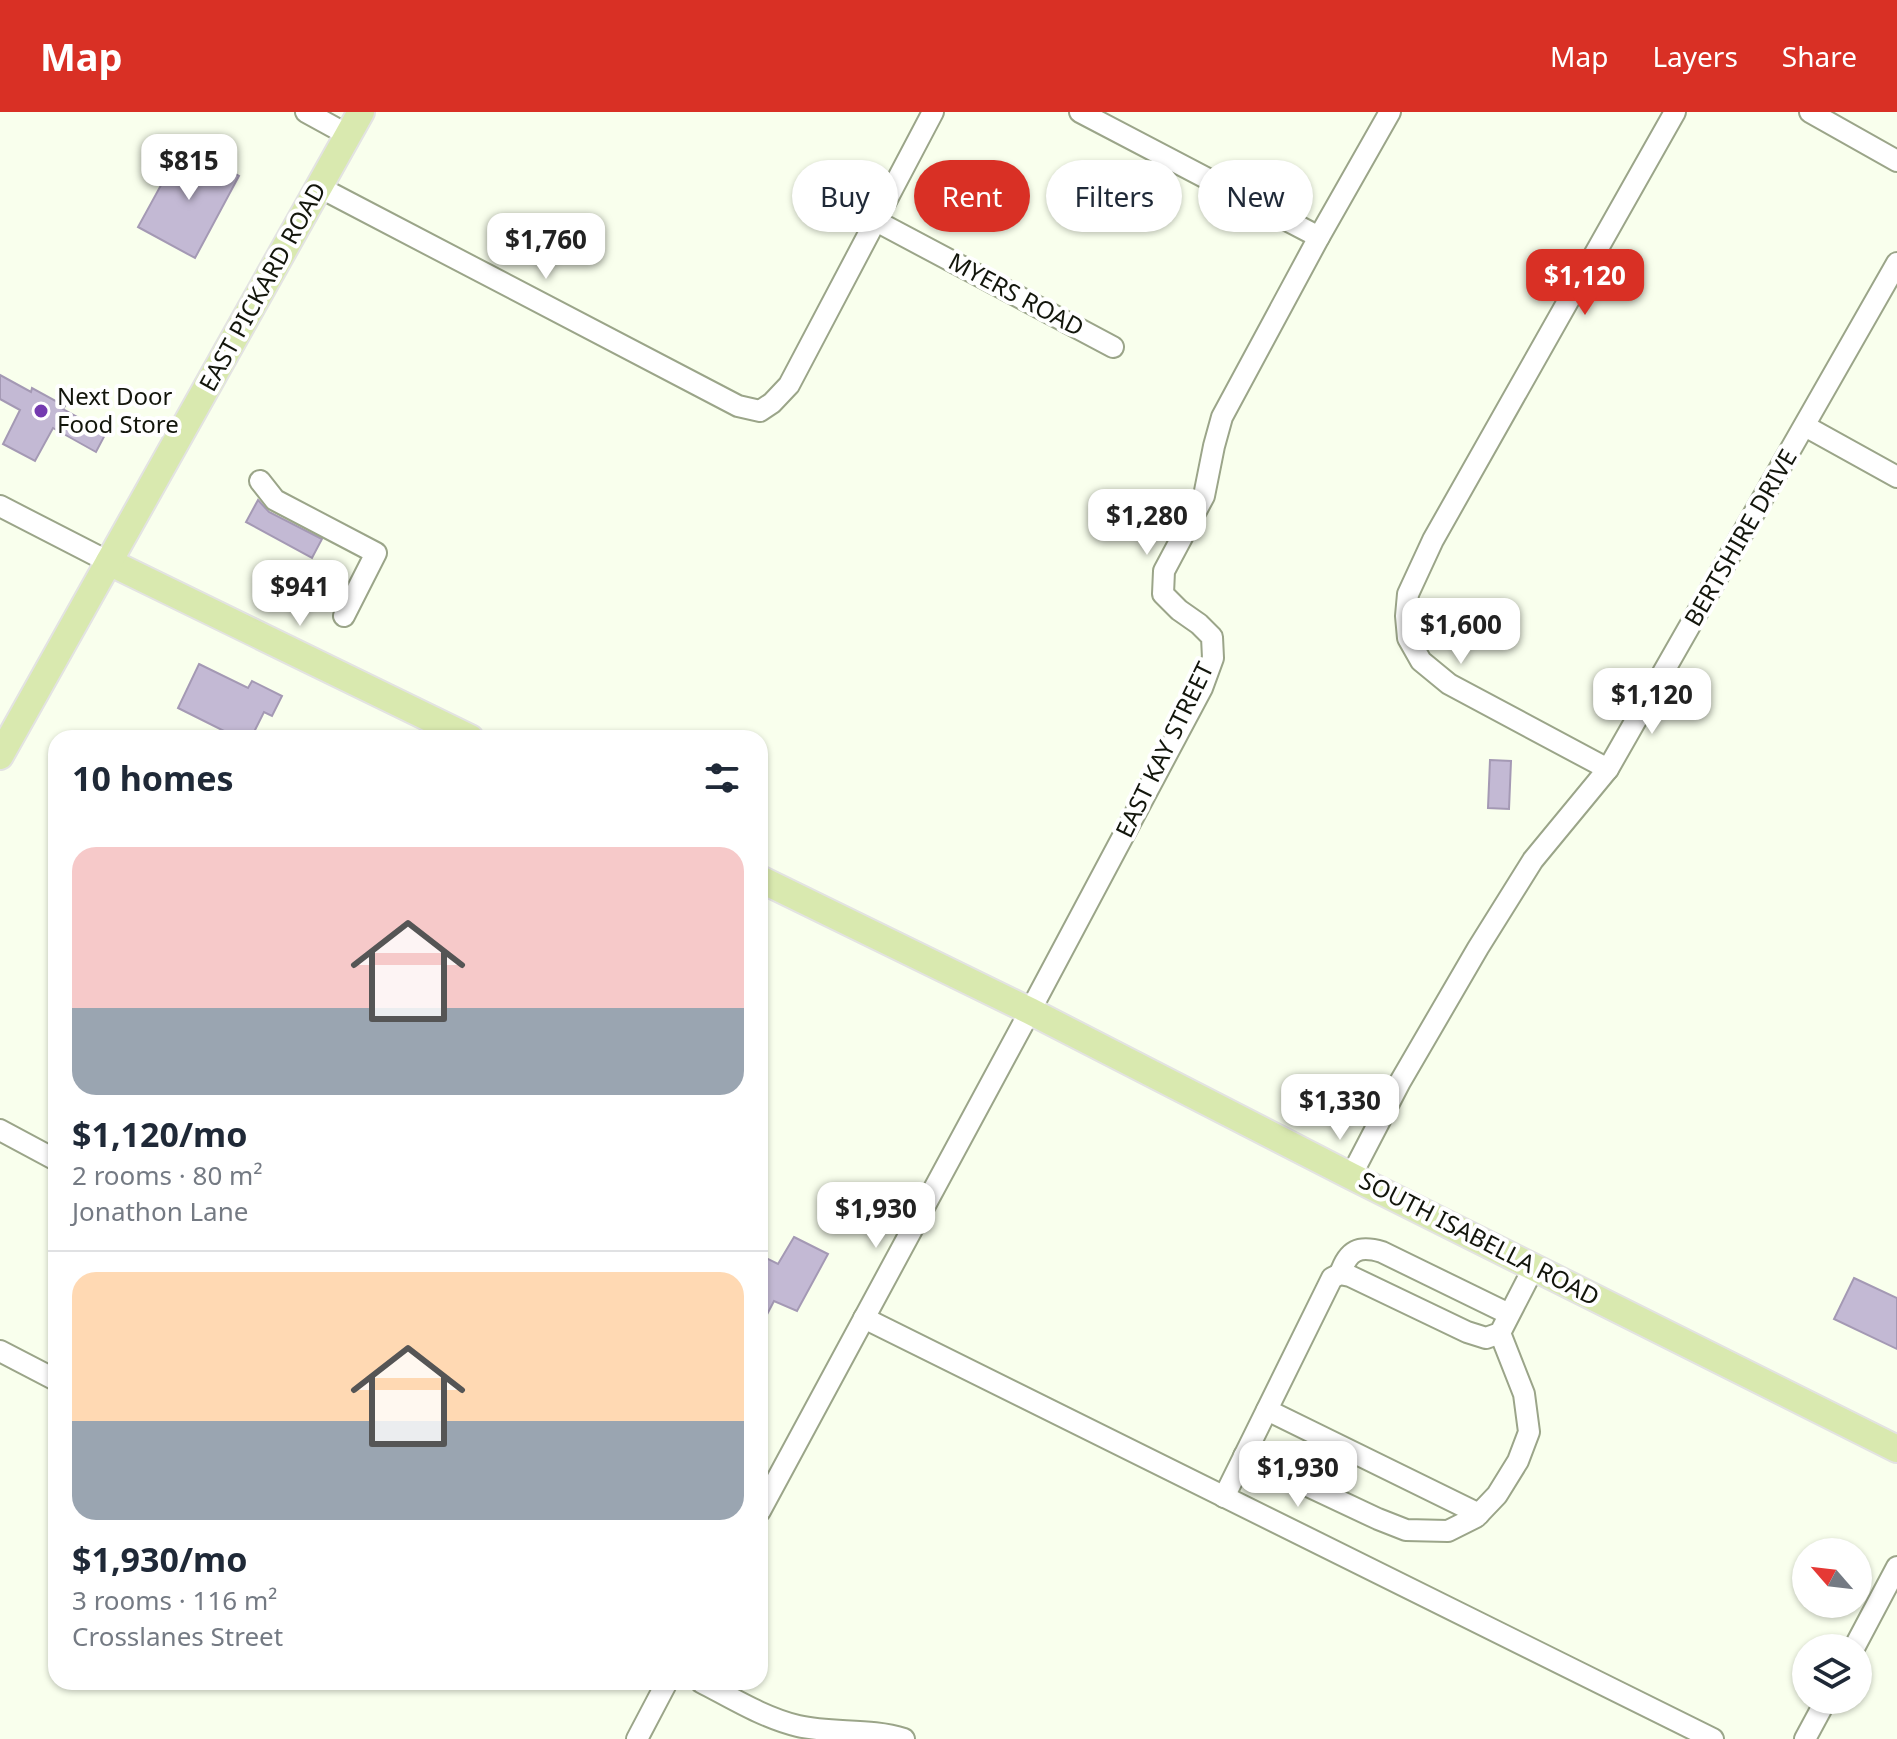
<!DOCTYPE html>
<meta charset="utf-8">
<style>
body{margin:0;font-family:"Noto Sans",sans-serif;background:#f2f2f3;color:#1f2937;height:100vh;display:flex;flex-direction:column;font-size:30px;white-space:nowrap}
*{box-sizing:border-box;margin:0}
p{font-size:26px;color:#747a83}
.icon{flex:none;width:44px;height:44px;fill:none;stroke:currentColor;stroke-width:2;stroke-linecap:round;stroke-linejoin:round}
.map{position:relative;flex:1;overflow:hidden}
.side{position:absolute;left:48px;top:618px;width:720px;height:960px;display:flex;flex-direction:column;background:#fff;border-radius:24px;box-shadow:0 2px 6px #0004}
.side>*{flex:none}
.hud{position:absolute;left:792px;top:48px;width:760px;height:72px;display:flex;gap:16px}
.needle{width:52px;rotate:298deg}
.controls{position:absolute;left:1792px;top:1426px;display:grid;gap:16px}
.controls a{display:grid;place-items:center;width:80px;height:80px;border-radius:50%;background:#fff;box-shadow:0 2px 6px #0004;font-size:40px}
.price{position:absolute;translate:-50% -68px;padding:0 18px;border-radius:16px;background:#fff;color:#222;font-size:26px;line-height:52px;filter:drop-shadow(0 2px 4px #0008)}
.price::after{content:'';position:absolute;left:50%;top:48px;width:24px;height:18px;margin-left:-12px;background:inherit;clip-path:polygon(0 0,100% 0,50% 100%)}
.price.on{background:#d93025;color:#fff}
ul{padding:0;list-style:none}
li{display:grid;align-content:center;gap:16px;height:424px;padding:0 24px}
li+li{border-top:2px solid #e0e1e3}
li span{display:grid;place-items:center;height:248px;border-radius:24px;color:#555}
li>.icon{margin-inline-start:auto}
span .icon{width:144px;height:144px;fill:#fffc;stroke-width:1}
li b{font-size:34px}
h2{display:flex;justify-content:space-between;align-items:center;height:96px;padding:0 24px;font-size:34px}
.tag{padding:0 28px;border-radius:36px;background:#fff;box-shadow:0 2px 6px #0004;font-size:28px;line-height:72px}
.tag.on{background:#d93025;color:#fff}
header{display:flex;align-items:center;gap:48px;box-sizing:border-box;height:112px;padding:0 40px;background:#d93025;color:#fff}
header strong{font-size:38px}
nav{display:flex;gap:44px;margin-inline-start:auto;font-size:28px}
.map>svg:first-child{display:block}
</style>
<header>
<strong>Map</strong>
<nav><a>Map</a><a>Layers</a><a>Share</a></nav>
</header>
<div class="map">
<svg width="1897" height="1627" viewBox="0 0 1897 1627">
<rect width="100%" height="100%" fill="#f9ffed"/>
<g fill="#c3b9d4" stroke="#a499b4" stroke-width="2">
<path d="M183,33L239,64L195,146L138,115Z"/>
<path d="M0,263L31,280L32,276L65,294L63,297L106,321L96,340L53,316L35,349L3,332L20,298L0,287Z"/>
<path d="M258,388L269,400L322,427L312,446L246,410Z"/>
<path d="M199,552L248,576L252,569L282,584L272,604L264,600L251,626H238L178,596Z"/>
<path d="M1490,648L1511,649L1509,697L1488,696Z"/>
<path d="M794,1125L828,1142L797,1199L774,1189L760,1216V1143L778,1152Z"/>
<path d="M1854,1166L1897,1186V1237L1834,1207Z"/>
</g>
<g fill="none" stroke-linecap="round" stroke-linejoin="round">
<g stroke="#9ba589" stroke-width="24">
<g id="minor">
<path d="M306,0L348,23"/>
<path d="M1080,0L1319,125"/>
<path d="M1810,0L1897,49"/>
<path d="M319,75L738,294L760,299L772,291L789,273L933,0"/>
<path d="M876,109L1113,235"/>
<path d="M1805,314L1897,365"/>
<path d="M260,369L275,388L376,441L344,504"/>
<path d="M0,394L109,450"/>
<path d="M1608,657L1449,572L1421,549L1408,526L1406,504L1408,482L1433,428L1675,0"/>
<path d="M0,1018L56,1048"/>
<path d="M1351,1064L1400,970L1478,836L1533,748L1608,657L1897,151"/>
<path d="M1340,1162C1348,1138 1359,1133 1382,1140L1509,1202"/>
<path d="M864,1206L1713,1627"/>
<path d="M0,1239L56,1268"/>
<path d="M1267,1298L1479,1402"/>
<path d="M1244,1344L1378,1407L1406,1418L1448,1419L1476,1405L1497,1383L1518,1349L1529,1320L1524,1282L1500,1221"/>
<path d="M1224,1385L1332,1166L1340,1162L1350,1164L1467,1220L1486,1226L1500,1221L1534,1155"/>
<path d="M760,1399L1030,899L1202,576L1213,546L1212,525L1199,512L1179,498L1163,482L1164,459L1204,384L1214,334L1222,305L1319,125L1390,0"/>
<path d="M1854,1536L1897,1455"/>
<path d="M701,1570C732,1586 764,1606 798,1614C833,1622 870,1616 904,1627"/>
<path d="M637,1627L667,1570"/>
<path d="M1805,1627L1826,1588"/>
</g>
</g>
<g stroke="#e3e3e2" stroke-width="30">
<g id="major">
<path d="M109,450L470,626"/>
<path d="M0,644L361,0"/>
<path d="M760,767L1030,899L1351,1064L1897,1337"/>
</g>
</g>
<use href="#minor" stroke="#fff" stroke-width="20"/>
<use href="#major" stroke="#d9e9af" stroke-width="26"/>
</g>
<circle fill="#743ab0" stroke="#fff" stroke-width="3" cx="41" cy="299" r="8"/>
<g text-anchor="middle" stroke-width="8" stroke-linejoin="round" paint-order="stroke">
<g font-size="24" fill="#13160c" stroke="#fff">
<text transform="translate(263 175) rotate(-61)" y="8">EAST PICKARD ROAD</text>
<text transform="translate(1016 183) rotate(28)" y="8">MYERS ROAD</text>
<text transform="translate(1741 426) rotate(-60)" y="8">BERTSHIRE DRIVE</text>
<text transform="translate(1165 638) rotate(-64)" y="8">EAST KAY STREET</text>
<text transform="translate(1479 1127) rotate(27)" y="8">SOUTH ISABELLA ROAD</text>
</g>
<g font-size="24" fill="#13160c" stroke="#fff" text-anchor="start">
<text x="57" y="293">Next Door<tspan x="57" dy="28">Food Store</tspan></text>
</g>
</g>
</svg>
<div class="controls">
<a><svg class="needle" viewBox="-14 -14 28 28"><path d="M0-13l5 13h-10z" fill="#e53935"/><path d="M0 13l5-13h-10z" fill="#747a83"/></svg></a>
<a><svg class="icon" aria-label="layers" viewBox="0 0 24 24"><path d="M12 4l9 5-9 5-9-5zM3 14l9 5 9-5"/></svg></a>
</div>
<b class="price" style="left:189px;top:90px">$815</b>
<b class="price" style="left:546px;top:169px">$1,760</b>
<b class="price on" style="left:1585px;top:205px">$1,120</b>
<b class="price" style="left:1147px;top:445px">$1,280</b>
<b class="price" style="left:300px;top:516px">$941</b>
<b class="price" style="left:1461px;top:554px">$1,600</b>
<b class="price" style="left:1652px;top:624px">$1,120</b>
<b class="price" style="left:1340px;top:1030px">$1,330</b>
<b class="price" style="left:876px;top:1138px">$1,930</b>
<b class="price" style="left:1298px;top:1397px">$1,930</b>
<div class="hud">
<a class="tag">Buy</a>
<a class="tag on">Rent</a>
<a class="tag">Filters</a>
<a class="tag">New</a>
</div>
<section class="side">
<h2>10 homes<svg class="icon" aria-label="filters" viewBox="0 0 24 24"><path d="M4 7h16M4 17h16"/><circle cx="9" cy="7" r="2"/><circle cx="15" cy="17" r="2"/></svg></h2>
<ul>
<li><span style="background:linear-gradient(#f6c9c9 65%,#9aa5b1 0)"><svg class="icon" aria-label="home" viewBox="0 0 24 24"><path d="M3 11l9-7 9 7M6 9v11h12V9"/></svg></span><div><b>$1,120/mo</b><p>2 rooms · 80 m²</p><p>Jonathon Lane</p></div></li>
<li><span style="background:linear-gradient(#ffd9b3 60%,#9aa5b1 0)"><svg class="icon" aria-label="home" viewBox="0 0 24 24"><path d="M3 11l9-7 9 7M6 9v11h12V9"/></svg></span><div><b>$1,930/mo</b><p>3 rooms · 116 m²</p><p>Crosslanes Street</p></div></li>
</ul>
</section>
</div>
